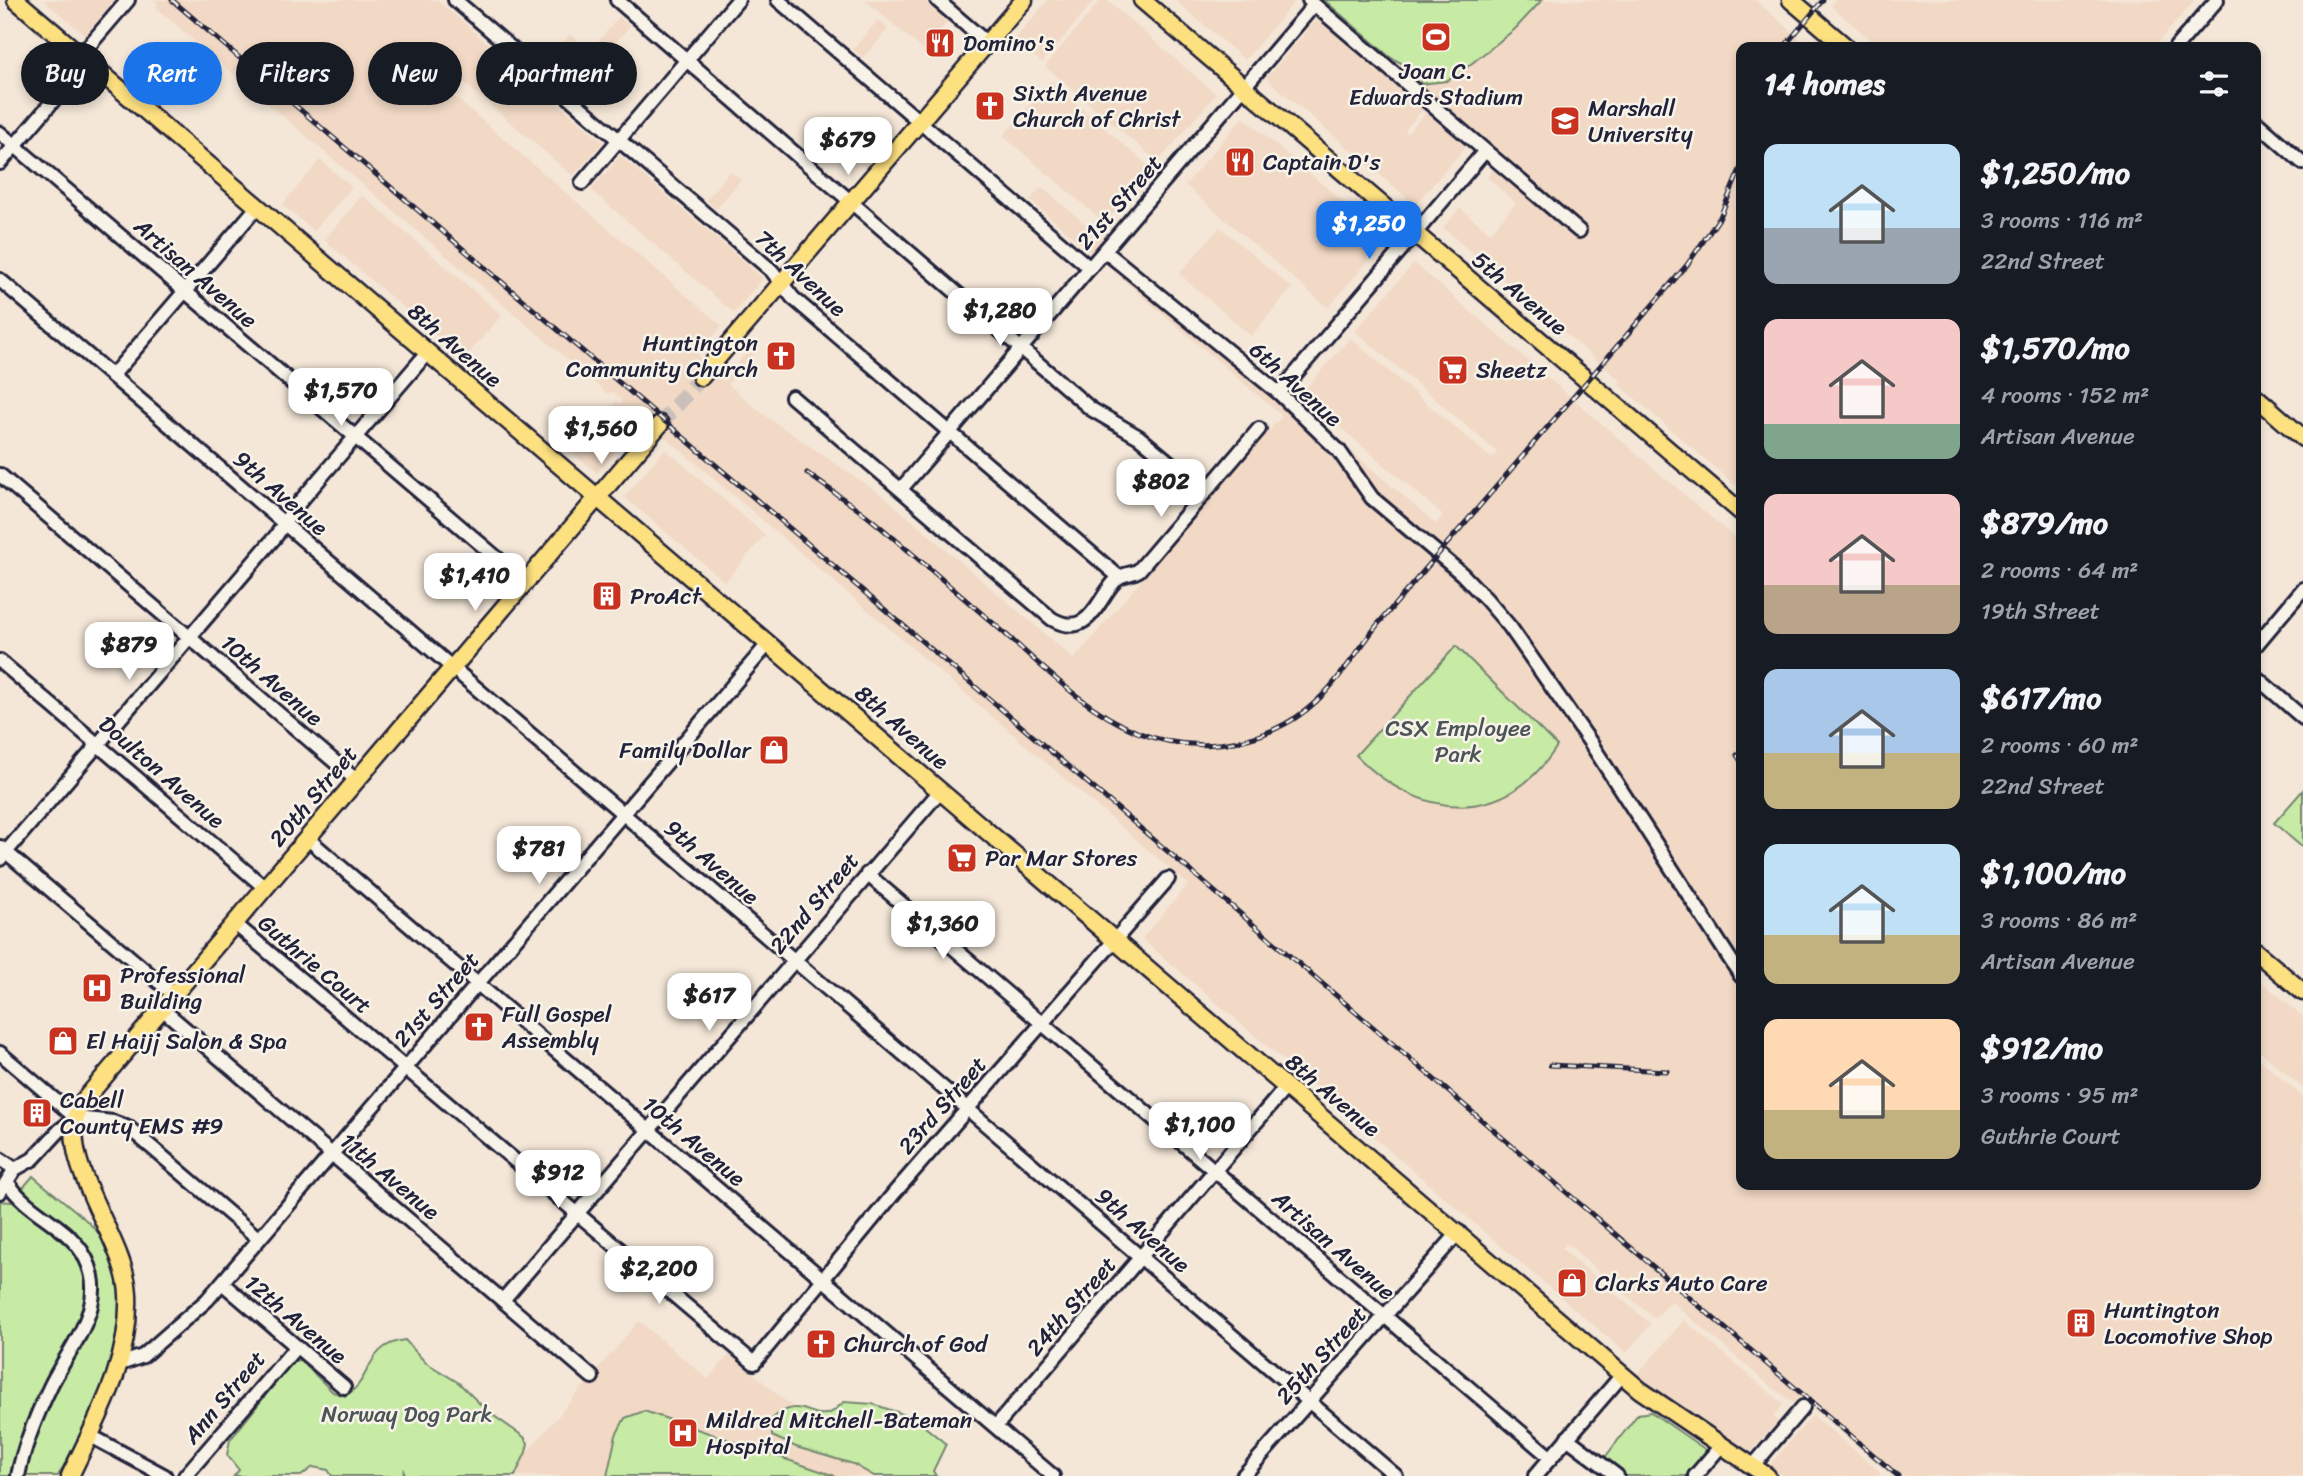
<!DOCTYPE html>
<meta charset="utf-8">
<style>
body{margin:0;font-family:Sriracha,sans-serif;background:#20242c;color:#f1f3f6;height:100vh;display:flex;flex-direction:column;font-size:26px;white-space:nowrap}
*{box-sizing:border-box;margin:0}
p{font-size:23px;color:#9ea1a6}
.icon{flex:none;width:38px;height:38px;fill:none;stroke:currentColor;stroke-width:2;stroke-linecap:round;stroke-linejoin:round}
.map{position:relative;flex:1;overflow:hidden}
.details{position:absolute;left:1736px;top:42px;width:525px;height:1148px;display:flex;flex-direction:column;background:#171b24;border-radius:14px;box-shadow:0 4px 10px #0003}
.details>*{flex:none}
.guide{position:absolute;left:21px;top:42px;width:665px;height:63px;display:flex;gap:14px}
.price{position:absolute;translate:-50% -60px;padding:0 16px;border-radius:14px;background:#fff;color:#222;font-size:23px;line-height:46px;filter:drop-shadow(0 2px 4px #0008)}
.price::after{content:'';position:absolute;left:50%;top:42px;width:21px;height:16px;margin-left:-10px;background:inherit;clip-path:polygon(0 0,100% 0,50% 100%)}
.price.on{background:#1a73e8;color:#fff}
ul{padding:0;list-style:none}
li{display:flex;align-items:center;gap:21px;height:175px;padding:0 28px}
li span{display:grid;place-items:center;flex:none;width:196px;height:140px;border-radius:14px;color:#555}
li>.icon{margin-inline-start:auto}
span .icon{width:84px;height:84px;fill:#fffc;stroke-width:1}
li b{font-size:30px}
h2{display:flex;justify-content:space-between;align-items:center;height:84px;padding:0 28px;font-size:30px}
.tag{padding:0 24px;border-radius:32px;background:#171b24;box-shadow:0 4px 10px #0003;font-size:24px;line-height:63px}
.tag.on{background:#1a73e8;color:#fff}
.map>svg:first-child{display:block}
</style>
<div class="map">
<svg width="2303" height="1476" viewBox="0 0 2303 1476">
<rect width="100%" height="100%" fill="#f4e7d8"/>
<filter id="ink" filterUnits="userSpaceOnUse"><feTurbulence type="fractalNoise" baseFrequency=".0143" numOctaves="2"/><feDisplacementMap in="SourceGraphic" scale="14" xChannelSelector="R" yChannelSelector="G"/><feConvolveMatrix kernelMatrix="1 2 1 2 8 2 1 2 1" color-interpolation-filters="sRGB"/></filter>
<g filter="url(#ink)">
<g fill="#f1d9c5">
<path d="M43,0H115L85,35Z"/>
<path d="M154,0H437L603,142L573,176L441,63L430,76L722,326L698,355L725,378L752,346L756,350L728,384L764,415L886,498L1074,659L1282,416L1030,200L1042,187L1436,524L1443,515L1301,394L1350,338L1492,459L1497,452L1355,331L1414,263L1741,543V1185H2256V1056L2303,1097V1476H1892L1799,1397L1793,1403L1763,1380L1671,1301L1655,1319L1566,1243L1562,1249L1651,1324L1626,1353L1142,939L1188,884L644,419L597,473L573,453L616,402L620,404L622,401L613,392L608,394L156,8L158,4Z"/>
<path d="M865,0H923L948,21L923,50Z"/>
<path d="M1048,0H1095L1042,63L1015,39Z"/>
<path d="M1101,0H1107L1216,94L1158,162L1045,66Z"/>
<path d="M1175,0H1296L1245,60Z"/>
<path d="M1314,0H1755L1810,47H1741V490L1618,384L1621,381L1443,228L1460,208L1490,233L1516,203L1487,177L1495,167L1576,236Z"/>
<path d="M1835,0H2195L2154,47H1879L1831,6Z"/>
<path d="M619,17L630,26L605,55L594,46Z"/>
<path d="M1319,17L1425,107L1405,130L1408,133L1428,110L1468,144L1415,205L1266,78Z"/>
<path d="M878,20L888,29L863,58L853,49Z"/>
<path d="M570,34L581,43L556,72L546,63Z"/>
<path d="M1050,81L1152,169L1105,223L1003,136Z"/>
<path d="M1243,117L1387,239L1328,308L1185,185Z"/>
<path d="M620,156L763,278L734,313L591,190Z"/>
<path d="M320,160L352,187L314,231L282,205Z"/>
<path d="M730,171L741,180L716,209L706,200Z"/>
<path d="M362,195L502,315L464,359L324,240Z"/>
<path d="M1220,227L1292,288L1251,336L1179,274Z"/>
<path d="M665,449L765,535L725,582L624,497Z"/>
<path d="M2256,977L2303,1017V1088L2256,1048Z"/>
<path d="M1684,1320L1783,1404L1773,1417L1778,1421L1749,1454L1636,1376Z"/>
<path d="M639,1321L708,1379L730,1354L874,1476H507Z"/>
<path d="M1813,1415L1881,1473L1878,1476H1783L1768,1467Z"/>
</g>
<g fill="#c7eba5" stroke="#748670" stroke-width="2">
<path d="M1324,0H1542L1515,29L1462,71L1463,73L1446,81L1420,84L1421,77L1413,76L1414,69L1391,58Z"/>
<path d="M1456,646L1557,746C1506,828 1418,820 1356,755Z"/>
<path d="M2303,790V848L2274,823Z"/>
<path d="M33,1176C52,1193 76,1209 94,1228C129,1266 123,1336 108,1381C96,1414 74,1446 58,1476H0V1201L11,1202Z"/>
<path d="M405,1340L425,1362L459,1383L487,1411L524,1437L528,1443L526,1452L515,1476H405L404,1471L402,1476H332L328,1470L313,1467L301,1476H234L239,1470L227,1455L230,1440L293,1361L300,1360L333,1392L345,1396C373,1381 364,1345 405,1340Z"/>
<path d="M844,1402L873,1404L914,1418L946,1444L933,1471L936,1476H874L853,1464L796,1447L772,1436V1419C801,1394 809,1420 830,1413C835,1411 840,1405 844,1402Z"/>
<path d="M644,1411L835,1476H607L616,1435L625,1418Z"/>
<path d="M1651,1412L1706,1450L1707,1454L1687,1476H1626L1603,1460L1638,1414Z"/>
</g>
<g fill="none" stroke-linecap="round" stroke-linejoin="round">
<path stroke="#cac0b9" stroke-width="16" stroke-dasharray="16 8" stroke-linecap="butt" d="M660,424L701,377"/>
<g stroke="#22223b" stroke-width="18">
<g id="minor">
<path d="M455,0L772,271L793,298L1119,577"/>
<path d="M617,0L1091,409L1139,437L1205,492"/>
<path d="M778,0L1090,268"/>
<path d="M937,0L987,43"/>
<path d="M1309,0L1579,231"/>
<path d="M2176,47L2217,0"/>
<path d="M81,55L128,0"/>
<path d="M2256,122L2303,163"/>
<path d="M0,133L525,582"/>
<path d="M0,163L87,61"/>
<path d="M582,183L738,0"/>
<path d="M1106,252L1279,393L1339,451L1372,498L1462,574L1486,599L1510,627L1590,742L1741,976"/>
<path d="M0,280L1396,1476"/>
<path d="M112,376L258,206"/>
<path d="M1279,393L1485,151"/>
<path d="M792,397L1052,619C1091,641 1098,595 1118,578C1123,574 1133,574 1139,570L1259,429"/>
<path d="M0,475L356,780"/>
<path d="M901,489L1314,5"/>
<path d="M2256,645L2303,589"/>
<path d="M0,661L264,887"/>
<path d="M2256,677L2303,718"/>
<path d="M307,838L1053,1476"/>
<path d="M0,847L173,994"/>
<path d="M0,859L276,536L292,511L428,352"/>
<path d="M867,874L1551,1458"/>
<path d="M234,923L754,1363L895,1192L1168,879"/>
<path d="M161,1008L592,1377"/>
<path d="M0,1053L76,1118L113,1122L129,1128L259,1239"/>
<path d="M0,1159L15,1169"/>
<path d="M8,1183C27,1212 63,1223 82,1252C113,1300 72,1343 51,1385C37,1414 24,1444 18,1476"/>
<path d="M0,1192L15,1169L33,1159L60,1130L76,1118"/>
<path d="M222,1283L344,1387"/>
<path d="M503,1300L941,790"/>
<path d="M120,1364L143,1356L207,1300L769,643"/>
<path d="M996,1426L1287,1086"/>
<path d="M89,1435L165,1476"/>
<path d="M1567,1438L1617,1476"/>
<path d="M1752,1467L1803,1407"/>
<path d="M185,1476L296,1347"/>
<path d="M1243,1476L1459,1232"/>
<path d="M1535,1476L1623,1374"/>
<path d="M1695,1476L1720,1447"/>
</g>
</g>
<g stroke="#22223b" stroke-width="21">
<g id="major">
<path d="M16,0L1640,1390L1767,1476"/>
<path d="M1142,0L1741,512"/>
<path d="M1791,0L1846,47"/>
<path d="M701,377L1024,0"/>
<path d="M2256,397L2303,438"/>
<path d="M2256,952L2303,992"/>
<path d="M70,1476C98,1417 131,1361 128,1294C125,1235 54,1162 80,1105L660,424"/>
</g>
</g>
<use href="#minor" stroke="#f7f3e8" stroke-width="12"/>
<use href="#major" stroke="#fde080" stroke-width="16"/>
<g stroke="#22223b" stroke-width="5">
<g id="rail">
<path d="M172,0L1898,1476"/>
<path d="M1784,47L1823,0"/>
<path d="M807,473C828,489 851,503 872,520C913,554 953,589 993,623C1037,661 1082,709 1137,732C1184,751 1240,749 1285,724C1328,701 1349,661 1378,624L1687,265L1720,217L1741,167"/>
<path d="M1737,755L1741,761"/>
<path d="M1550,1065L1667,1071"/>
</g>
</g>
<use href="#rail" stroke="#f7f3e8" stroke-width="2.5" stroke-dasharray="8" stroke-linecap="butt"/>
</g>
</g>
<defs>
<g id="stadium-square" transform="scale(1.575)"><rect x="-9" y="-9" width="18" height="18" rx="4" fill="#c8321e" stroke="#f7f3e8"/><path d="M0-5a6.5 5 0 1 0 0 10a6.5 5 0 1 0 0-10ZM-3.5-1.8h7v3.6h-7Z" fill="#fff"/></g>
<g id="restaurant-square" transform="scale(1.575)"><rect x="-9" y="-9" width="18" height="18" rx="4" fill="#c8321e" stroke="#f7f3e8"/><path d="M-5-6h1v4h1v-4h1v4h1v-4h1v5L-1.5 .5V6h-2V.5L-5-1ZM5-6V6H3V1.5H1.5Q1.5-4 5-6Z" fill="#fff"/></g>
<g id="church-square" transform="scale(1.575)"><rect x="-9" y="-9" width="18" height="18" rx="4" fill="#c8321e" stroke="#f7f3e8"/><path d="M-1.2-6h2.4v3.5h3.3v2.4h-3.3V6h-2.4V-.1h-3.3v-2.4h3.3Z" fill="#fff"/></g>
<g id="university-square" transform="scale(1.575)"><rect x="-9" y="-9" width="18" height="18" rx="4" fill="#c8321e" stroke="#f7f3e8"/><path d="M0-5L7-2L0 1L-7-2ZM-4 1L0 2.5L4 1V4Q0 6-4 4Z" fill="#fff"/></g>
<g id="supermarket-square" transform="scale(1.575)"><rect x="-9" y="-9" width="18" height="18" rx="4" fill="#c8321e" stroke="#f7f3e8"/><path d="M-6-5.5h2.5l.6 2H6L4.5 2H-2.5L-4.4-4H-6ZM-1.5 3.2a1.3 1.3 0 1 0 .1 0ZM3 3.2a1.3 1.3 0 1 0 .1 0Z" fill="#fff"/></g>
<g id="building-square" transform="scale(1.575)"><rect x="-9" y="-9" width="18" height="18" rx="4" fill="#c8321e" stroke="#f7f3e8"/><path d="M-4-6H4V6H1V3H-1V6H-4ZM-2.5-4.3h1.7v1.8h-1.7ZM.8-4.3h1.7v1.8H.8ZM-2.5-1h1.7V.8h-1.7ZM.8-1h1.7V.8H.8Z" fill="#fff"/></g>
<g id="shop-square" transform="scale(1.575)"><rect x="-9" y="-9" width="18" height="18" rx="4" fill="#c8321e" stroke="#f7f3e8"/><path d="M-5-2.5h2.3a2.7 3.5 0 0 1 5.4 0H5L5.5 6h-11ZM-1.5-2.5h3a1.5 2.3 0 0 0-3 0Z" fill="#fff"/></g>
<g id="hospital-square" transform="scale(1.575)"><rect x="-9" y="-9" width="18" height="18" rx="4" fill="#c8321e" stroke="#f7f3e8"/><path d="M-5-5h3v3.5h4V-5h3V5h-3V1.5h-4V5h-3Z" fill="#fff"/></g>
</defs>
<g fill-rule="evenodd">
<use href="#stadium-square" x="1436" y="37"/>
<use href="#restaurant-square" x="940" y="43"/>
<use href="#church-square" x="990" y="106"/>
<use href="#university-square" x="1565" y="121"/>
<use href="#restaurant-square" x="1240" y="162"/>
<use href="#church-square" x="781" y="356"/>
<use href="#supermarket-square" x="1453" y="370"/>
<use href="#building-square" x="607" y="596"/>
<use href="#shop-square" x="774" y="750"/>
<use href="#supermarket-square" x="962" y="858"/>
<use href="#hospital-square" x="97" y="988"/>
<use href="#church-square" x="479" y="1027"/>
<use href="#shop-square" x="63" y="1041"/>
<use href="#building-square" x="37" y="1113"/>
<use href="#shop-square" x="1572" y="1283"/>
<use href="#building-square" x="2081" y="1323"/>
<use href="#church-square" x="821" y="1344"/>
<use href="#hospital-square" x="683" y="1433"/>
</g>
<g text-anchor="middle" stroke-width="5" stroke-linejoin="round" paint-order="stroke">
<g font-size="23" fill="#22223b" stroke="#f7f3e8" text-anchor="start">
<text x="963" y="51">Domino's</text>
<text x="1436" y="79" text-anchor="middle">Joan C.<tspan x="1436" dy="26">Edwards Stadium</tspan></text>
<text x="1013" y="101">Sixth Avenue<tspan x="1013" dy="26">Church of Christ</tspan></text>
<text x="1588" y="116">Marshall<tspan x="1588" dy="26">University</tspan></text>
<text x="1263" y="170">Captain D's</text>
<text x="758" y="351" text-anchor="end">Huntington<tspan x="758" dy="26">Community Church</tspan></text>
<text x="1476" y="378">Sheetz</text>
<text x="630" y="604">ProAct</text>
<text x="751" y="758" text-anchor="end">Family Dollar</text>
<text x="985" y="866">Par Mar Stores</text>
<text x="120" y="983">Professional<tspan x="120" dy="26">Building</tspan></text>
<text x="502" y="1022">Full Gospel<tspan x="502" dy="26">Assembly</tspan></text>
<text x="86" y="1049">El Haijj Salon &amp; Spa</text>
<text x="60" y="1108">Cabell<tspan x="60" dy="26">County EMS #9</tspan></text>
<text x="1595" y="1291">Clarks Auto Care</text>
<text x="2104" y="1318">Huntington<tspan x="2104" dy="26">Locomotive Shop</tspan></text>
<text x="844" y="1352">Church of God</text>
<text x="706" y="1428">Mildred Mitchell-Bateman<tspan x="706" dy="26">Hospital</tspan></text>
</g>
<g font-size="23" fill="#22223b" stroke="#f7f3e8">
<text transform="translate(1119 202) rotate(-49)" y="8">21st Street</text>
<text transform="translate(196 273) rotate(41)" y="8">Artisan Avenue</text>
<text transform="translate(801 273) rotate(43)" y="8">7th Avenue</text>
<text transform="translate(1520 293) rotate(40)" y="8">5th Avenue</text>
<text transform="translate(455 345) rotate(41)" y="8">8th Avenue</text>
<text transform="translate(1296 384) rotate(42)" y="8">6th Avenue</text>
<text transform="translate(281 493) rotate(41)" y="8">9th Avenue</text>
<text transform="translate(272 680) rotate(41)" y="8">10th Avenue</text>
<text transform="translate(902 727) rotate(41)" y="8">8th Avenue</text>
<text transform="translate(162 772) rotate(41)" y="8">Doulton Avenue</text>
<text transform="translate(313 796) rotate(-50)" y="8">20th Street</text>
<text transform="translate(712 862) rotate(41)" y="8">9th Avenue</text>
<text transform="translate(814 903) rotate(-50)" y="8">22nd Street</text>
<text transform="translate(315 964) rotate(40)" y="8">Guthrie Court</text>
<text transform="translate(436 999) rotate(-49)" y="8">21st Street</text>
<text transform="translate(1333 1095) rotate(40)" y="8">8th Avenue</text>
<text transform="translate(942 1105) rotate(-49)" y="8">23rd Street</text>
<text transform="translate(694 1141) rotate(40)" y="8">10th Avenue</text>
<text transform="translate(390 1176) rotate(40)" y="8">11th Avenue</text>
<text transform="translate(1143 1230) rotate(41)" y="8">9th Avenue</text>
<text transform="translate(1334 1245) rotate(41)" y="8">Artisan Avenue</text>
<text transform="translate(1071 1306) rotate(-49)" y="8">24th Street</text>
<text transform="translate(296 1319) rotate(40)" y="8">12th Avenue</text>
<text transform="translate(1321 1355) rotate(-48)" y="8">25th Street</text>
<text transform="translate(224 1397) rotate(-50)" y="8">Ann Street</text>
</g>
<g font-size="23" fill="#4b5456" stroke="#f7f3e8">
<text x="1458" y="736">CSX Employee<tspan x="1458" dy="26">Park</tspan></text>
<text x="407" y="1422">Norway Dog Park</text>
</g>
</g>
</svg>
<b class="price" style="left:848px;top:177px">$679</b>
<b class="price on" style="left:1369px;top:261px">$1,250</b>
<b class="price" style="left:1000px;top:348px">$1,280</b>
<b class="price" style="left:341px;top:428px">$1,570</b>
<b class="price" style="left:601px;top:466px">$1,560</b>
<b class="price" style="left:1161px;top:519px">$802</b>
<b class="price" style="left:475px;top:613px">$1,410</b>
<b class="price" style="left:129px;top:682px">$879</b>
<b class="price" style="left:539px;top:886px">$781</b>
<b class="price" style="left:943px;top:961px">$1,360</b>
<b class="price" style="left:709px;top:1033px">$617</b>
<b class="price" style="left:1200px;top:1162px">$1,100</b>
<b class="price" style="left:558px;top:1210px">$912</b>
<b class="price" style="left:659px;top:1306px">$2,200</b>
<div class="guide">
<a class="tag">Buy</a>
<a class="tag on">Rent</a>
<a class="tag">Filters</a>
<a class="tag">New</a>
<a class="tag">Apartment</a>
</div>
<section class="details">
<h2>14 homes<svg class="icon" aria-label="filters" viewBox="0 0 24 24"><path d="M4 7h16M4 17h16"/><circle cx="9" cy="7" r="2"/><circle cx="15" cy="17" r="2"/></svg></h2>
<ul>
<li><span style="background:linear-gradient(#bfe0f5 60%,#9aa5b1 0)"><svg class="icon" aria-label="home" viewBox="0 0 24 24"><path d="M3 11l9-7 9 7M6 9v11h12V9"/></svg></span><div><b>$1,250/mo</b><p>3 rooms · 116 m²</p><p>22nd Street</p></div></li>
<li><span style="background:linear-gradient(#f6c9c9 75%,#7fa58c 0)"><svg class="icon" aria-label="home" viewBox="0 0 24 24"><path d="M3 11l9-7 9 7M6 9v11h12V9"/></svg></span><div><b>$1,570/mo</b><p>4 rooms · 152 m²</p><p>Artisan Avenue</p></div></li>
<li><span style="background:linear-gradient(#f6c9c9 65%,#b9a48a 0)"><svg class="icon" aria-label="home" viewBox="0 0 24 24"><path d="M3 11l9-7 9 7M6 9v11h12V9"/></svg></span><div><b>$879/mo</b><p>2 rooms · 64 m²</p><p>19th Street</p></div></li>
<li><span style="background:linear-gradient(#a9c7e8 60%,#c2b280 0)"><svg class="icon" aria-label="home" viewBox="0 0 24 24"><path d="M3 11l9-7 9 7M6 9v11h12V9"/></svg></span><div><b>$617/mo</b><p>2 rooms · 60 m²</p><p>22nd Street</p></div></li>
<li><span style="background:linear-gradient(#bfe0f5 65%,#c2b280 0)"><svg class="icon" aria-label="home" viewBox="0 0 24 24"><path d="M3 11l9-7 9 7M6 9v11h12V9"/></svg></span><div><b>$1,100/mo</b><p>3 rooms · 86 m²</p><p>Artisan Avenue</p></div></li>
<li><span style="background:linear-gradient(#ffd9b3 65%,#c2b280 0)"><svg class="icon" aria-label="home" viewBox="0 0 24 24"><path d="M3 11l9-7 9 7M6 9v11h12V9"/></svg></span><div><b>$912/mo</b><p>3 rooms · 95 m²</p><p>Guthrie Court</p></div></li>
</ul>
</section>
</div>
